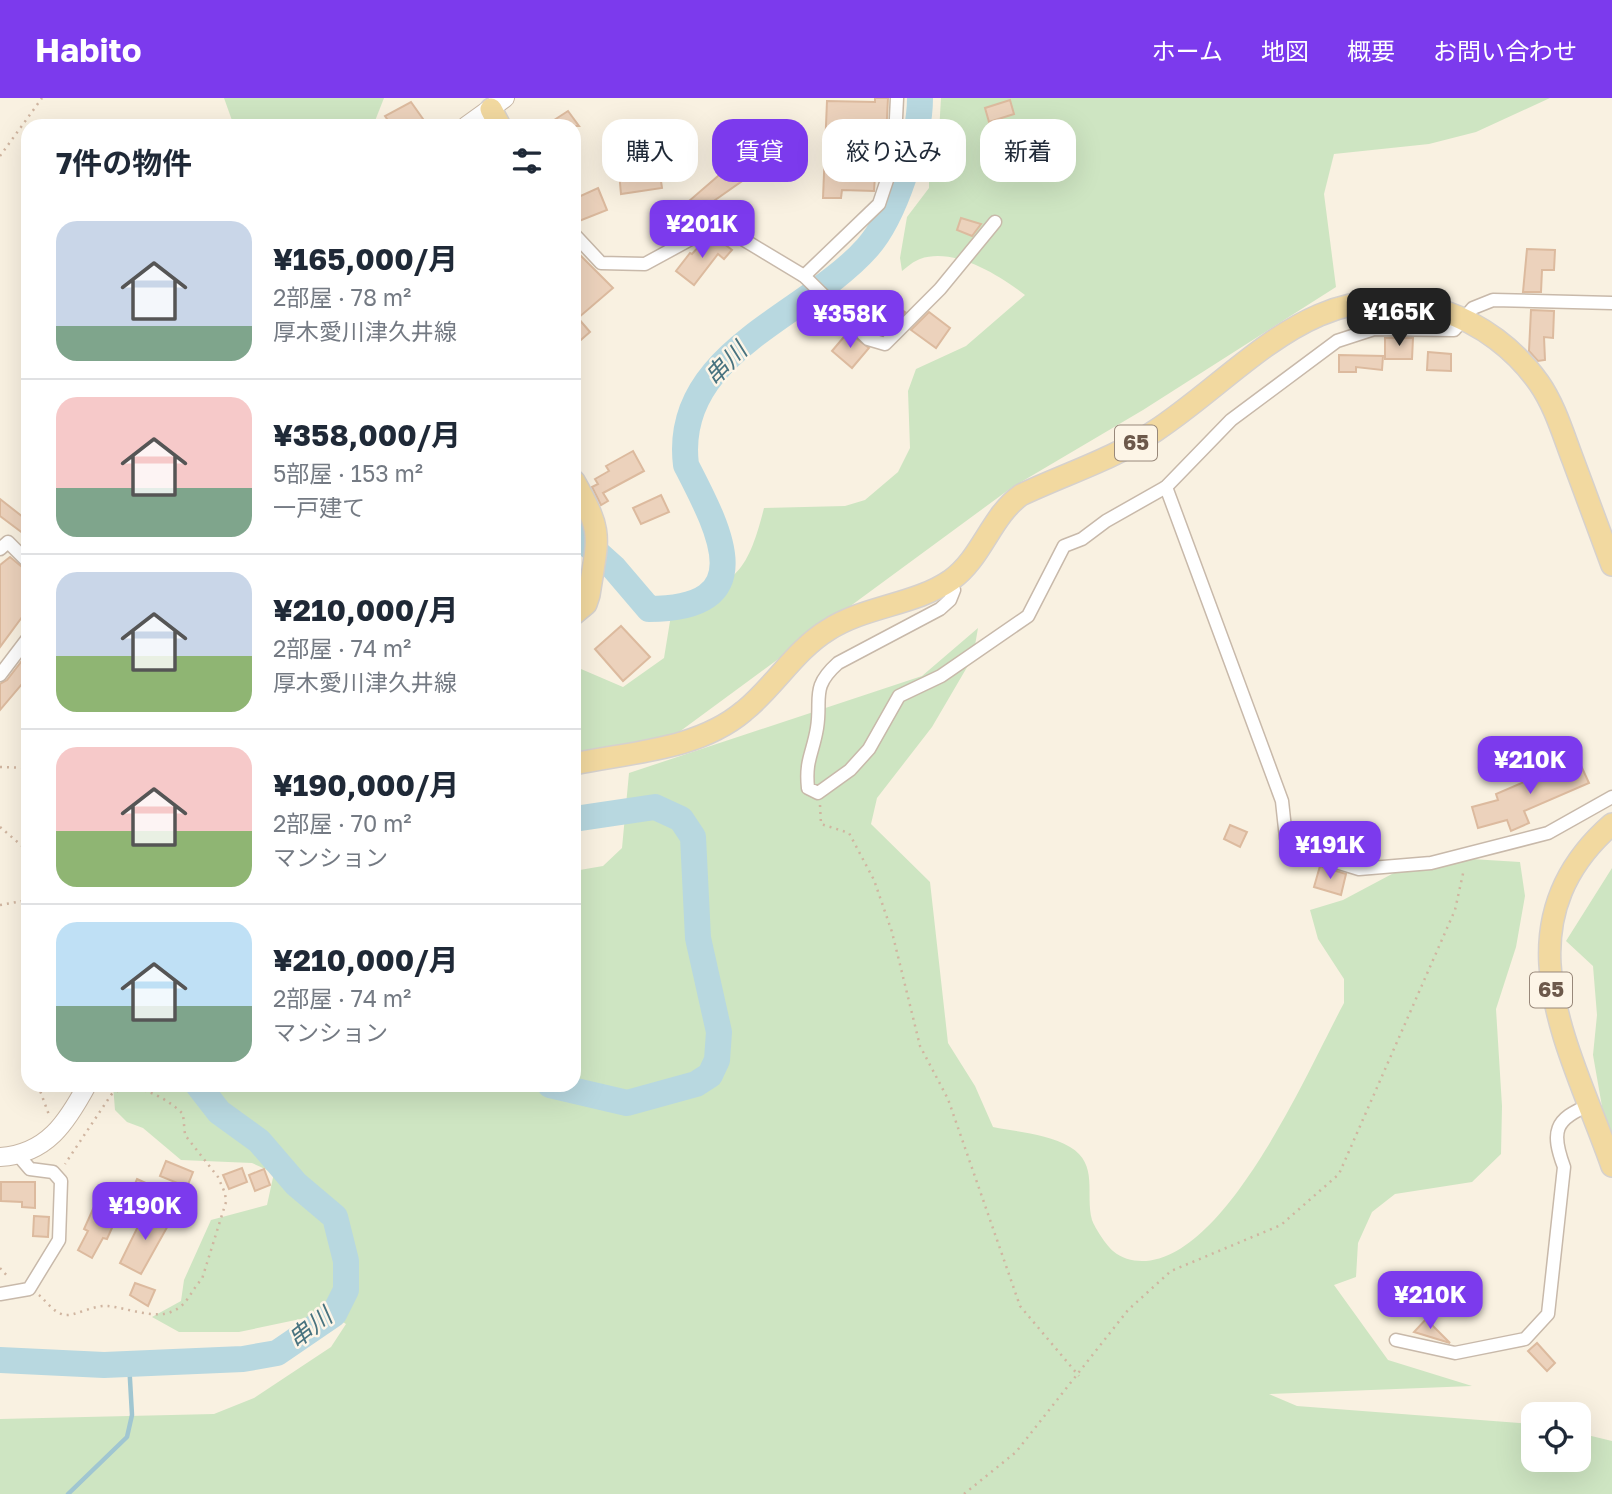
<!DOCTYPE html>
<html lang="ja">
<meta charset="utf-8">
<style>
body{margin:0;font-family:"Golos Text","Noto Sans JP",sans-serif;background:#f6f6f7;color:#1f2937;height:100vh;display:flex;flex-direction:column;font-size:26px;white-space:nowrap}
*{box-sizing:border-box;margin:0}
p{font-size:23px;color:#747a83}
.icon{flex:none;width:38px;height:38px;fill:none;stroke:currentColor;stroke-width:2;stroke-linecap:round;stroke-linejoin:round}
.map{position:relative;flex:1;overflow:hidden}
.panel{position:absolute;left:21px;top:21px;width:560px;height:973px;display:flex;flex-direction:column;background:#fff;border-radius:21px;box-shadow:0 7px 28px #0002}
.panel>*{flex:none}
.top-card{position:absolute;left:602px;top:21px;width:665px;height:63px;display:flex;gap:14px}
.controls{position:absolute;left:1521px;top:1304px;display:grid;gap:14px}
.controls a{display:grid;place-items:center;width:70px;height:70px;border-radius:14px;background:#fff;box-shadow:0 7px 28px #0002;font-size:35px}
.price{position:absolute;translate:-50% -60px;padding:0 16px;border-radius:14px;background:#7c3aed;color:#fff;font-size:23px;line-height:46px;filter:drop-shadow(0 2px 4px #0008)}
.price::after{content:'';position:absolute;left:50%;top:42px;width:21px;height:16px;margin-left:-10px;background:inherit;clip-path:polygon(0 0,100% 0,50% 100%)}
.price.selected{background:#222;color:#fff}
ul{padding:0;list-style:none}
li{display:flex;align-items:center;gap:21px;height:175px;padding:0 35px}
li+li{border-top:2px solid #e0e1e3}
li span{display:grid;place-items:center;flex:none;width:196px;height:140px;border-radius:21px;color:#555}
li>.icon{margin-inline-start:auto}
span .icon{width:84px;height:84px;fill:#fffc;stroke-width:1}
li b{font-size:30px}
h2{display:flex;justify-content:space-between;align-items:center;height:84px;padding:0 35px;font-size:30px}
.chip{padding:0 24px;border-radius:21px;background:#fff;box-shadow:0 7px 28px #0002;font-size:24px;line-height:63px}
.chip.selected{background:#7c3aed;color:#fff}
header{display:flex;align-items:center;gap:42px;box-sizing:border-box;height:98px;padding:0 35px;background:#7c3aed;color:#fff}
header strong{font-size:33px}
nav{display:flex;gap:38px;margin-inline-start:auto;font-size:24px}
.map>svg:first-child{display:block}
</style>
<header>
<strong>Habito</strong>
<nav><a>ホーム</a><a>地図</a><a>概要</a><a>お問い合わせ</a></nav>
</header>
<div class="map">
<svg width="1612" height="1396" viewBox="0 0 1612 1396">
<rect width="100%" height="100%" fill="#f9f1e1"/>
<g fill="#cee5c2">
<path d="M224,0H384L373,28H234Z"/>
<path d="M941,0H1550L1476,34L1429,46L1334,56L1324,96L1336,189L1143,312L1011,390L675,637L574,655V568L623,589L664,560L672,511C735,481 746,481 764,410L845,408L865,402L898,374L910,350L908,293L916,271L966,248L1025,197C999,177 954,149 920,161C914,163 907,169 902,173L900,160L907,119L929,90V76L938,51Z"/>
<path d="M978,530L973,559L932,629L877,700L871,726L930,784L948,945L975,988L993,1029C1018,1034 1048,1036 1070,1049C1099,1066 1085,1096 1092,1122C1095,1130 1106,1147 1113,1153C1121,1160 1132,1163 1142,1163C1226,1163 1308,972 1344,905V881L1318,841L1310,812L1343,802L1407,768L1455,760L1520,764L1525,798L1516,849L1496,911L1502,1008L1501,1056L1472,1084L1395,1096L1372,1114L1358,1145L1356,1179L1334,1187L1388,1262L1472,1288L1269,1296L1297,1308L1533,1326V1362H1578L1579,1335L1612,1343V1396H0V1321L214,1316L254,1300L331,1249L346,1226L329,1215L239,1234H179L152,1219L181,1203L184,1182L211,1122L267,1107L274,1075L252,1065L181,1062L143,1030L127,1024L115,1012L113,987H574V773L603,768L622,750L629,675L922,578Z"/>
<path d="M1612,770V1035L1604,1020L1593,957L1597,917L1593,868L1566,843Z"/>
</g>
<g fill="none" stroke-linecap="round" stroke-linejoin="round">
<path stroke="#a0c6d1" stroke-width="4.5" d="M68,1396L127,1339L132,1317L129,1264"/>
<g stroke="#b8d8e0" stroke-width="26">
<path d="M574,434L614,470L649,511C762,511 720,433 686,367C672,254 806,219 867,150C895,119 920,40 920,0"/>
<path d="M550,987L627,1005L696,986L710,977L717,962L719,934L698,840L693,739L681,721L655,709L574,721"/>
<path d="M0,1262L104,1267L243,1261L277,1255L334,1216L346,1192V1163L335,1119L296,1086L259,1043L219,1014L198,987"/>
</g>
</g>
<g fill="#ecd2bc" stroke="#dcba9e" stroke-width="2">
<path d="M875,0H888L885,59L884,63H876L874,93L842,92L841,100H823L827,3L875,4Z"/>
<path d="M1010,2L1014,16L989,24L985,10Z"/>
<path d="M411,4L423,21L412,28H392L385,18Z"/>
<path d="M568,13L579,28H545Z"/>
<path d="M732,66L745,81L698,114L689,103Z"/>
<path d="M637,72L638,78L660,76L662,90L621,96L619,74Z"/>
<path d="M598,90L607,112L574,125V101Z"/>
<path d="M961,120L981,126L972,138L957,132Z"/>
<path d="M715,139L732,152L724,161L718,156L694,187L676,173L690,155L692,156L700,147L705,151Z"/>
<path d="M574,151L613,190L578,220L590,234L574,248Z"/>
<path d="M1527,151L1555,152L1554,172H1542L1541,194H1523Z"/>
<path d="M882,198L905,214L882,236L870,230L883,211L876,206Z"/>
<path d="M1531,212L1554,213L1553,240L1544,239L1545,262L1538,263L1529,253Z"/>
<path d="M929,214L950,230L936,250L911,232Z"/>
<path d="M848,234L869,250L852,270L832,253Z"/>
<path d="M1385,240H1413L1412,261H1385Z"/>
<path d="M1428,254L1451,256V273L1427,272Z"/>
<path d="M1339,257L1383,258L1382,272L1356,269V274H1339Z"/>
<path d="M633,353L644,373L603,395L608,403L601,407L592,389L598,386L595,381L609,373L606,368Z"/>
<path d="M661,397L669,414L641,426L633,410Z"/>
<path d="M0,401L28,423V439L0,418Z"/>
<path d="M10,459L28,474V511L0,549V467Z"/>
<path d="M621,528L650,559L623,583L595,551Z"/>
<path d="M28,555V579L0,612V586L7,582Z"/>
<path d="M1578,661L1589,685L1524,713L1529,725L1511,733L1507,722L1478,730L1472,709L1498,702L1496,696Z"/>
<path d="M1230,727L1247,734L1240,749L1224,741Z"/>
<path d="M1320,768L1346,776L1341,797L1314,789Z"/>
<path d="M166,1063L193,1074L187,1089L160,1078Z"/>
<path d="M242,1070L247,1084L229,1091L223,1077Z"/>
<path d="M264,1071L270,1087L255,1093L249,1077Z"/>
<path d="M137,1081L148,1086L138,1106L128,1102Z"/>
<path d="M1,1084H35V1110L22,1109V1104L1,1103Z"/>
<path d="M97,1102L115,1110L111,1118L116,1121L107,1141L103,1140L92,1160L78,1152L88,1133L84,1131Z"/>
<path d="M146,1112L170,1124L141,1176L120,1165Z"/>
<path d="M34,1118L49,1119L48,1139L33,1138Z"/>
<path d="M135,1185L155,1192L148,1208L130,1197Z"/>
<path d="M1427,1220L1434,1229L1450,1245L1414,1234Z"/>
<path d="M1537,1245L1555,1265L1547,1273L1528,1253Z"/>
</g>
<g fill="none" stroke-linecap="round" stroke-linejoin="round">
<g stroke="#c8b9aa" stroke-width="15">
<g id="street">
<path d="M574,136L601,165L645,166L711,130L726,131L804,178L868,241L885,246L940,191L995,124"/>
<path d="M804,178L879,106L894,61L897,0"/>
<path d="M1166,389L1282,703L1286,740L1320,759L1359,771L1431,765L1548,735L1612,699"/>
<path d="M0,451L8,444L28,464"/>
<path d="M949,483L954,492L950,502L940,511L838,565C810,590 822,600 817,630C813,655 805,662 808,690L818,695L850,672L869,651L899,598L941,578L1028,518L1064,448L1082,441L1106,423L1166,389L1231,322L1337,243L1374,231L1454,232L1473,210L1493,202L1612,205"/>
<path d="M0,577L28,540"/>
<path d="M0,1196L29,1191L59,1142L61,1083L53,1074L30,1071L18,1057"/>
<path d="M1396,1242L1455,1255L1525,1241L1548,1216L1564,1069C1551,1034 1554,1021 1590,1007"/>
</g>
</g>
<g stroke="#c8b7a5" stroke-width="20">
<g id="secondary">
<path d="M466,28L505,0"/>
<path d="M0,1059C47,1056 67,1024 87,987"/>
</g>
</g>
<g stroke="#d6d1cd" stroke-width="24">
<g id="primary">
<path d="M491,11L500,28"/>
<path d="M574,383C604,436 598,438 589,497L586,506L574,516"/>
<path d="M574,666C631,654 698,652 744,613C774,589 795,552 828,532C865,508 915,507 951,482C982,460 991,418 1021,397C1065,376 1114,361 1155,333C1246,273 1319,170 1443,213C1481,226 1515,251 1539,285C1555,308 1563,336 1573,362C1586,397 1599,432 1612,467"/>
<path d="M1612,726C1495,828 1571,951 1612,1068"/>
</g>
</g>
<g stroke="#d0b5a0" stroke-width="2.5" stroke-dasharray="2 5" stroke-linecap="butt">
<path d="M0,58L42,0"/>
<path d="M0,669L28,670"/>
<path d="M820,707L821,726L849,735L874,782L892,834L920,948L948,1001L1020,1208L1079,1278"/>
<path d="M0,729L28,753"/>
<path d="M0,807L28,802"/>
<path d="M28,945L24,953L28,962"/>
<path d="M38,987L49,1017"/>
<path d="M0,1170L9,1180"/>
<path d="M39,1197C47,1204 54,1215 65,1217C75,1218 93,1207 108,1208C127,1210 156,1222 173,1213C188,1207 191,1192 202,1181L226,1104L225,1095L218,1079L185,1037L183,1016C166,999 131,980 111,997L65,1066"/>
<path d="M964,1396L1016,1354L1128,1212L1171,1173L1281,1127L1339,1076L1455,812L1464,771"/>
</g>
<use href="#street" stroke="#fff" stroke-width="12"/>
<use href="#secondary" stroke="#fff" stroke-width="18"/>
<use href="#primary" stroke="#f2d9a0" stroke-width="21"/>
</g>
<g text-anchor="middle" stroke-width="5" stroke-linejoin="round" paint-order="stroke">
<g fill="#fdf5e7" stroke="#98887a" stroke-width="2">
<rect x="1115" y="327.5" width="42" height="35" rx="5"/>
<rect x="1530" y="874.5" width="42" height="35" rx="5"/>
</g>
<g font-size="21" font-weight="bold" fill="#6d594b">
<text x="1136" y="352">65</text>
<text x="1551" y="899">65</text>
</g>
<g font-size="24" font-style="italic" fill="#47727f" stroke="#fdf5e7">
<text transform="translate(726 266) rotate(-46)" y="8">串川</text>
<text transform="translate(310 1230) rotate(-38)" y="8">串川</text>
</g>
</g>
</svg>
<div class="controls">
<a><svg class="icon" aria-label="locate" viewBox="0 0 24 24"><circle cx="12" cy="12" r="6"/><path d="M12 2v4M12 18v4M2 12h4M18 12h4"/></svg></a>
</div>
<b class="price" style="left:702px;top:162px">¥201K</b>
<b class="price selected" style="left:1399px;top:250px">¥165K</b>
<b class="price" style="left:850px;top:252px">¥358K</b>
<b class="price" style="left:1530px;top:698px">¥210K</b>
<b class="price" style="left:1330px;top:783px">¥191K</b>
<b class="price" style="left:145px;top:1144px">¥190K</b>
<b class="price" style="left:1430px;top:1233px">¥210K</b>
<div class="top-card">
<a class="chip">購入</a>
<a class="chip selected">賃貸</a>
<a class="chip">絞り込み</a>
<a class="chip">新着</a>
</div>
<section class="panel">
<h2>7件の物件<svg class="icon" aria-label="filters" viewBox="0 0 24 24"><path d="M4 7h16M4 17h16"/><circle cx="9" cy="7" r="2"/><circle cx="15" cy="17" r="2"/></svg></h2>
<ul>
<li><span style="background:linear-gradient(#c9d6e8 75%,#7fa58c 0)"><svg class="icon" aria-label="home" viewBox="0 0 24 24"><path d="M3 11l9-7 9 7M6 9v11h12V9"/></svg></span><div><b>¥165,000/月</b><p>2部屋 · 78 m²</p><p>厚木愛川津久井線</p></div></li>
<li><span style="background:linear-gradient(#f6c9c9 65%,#7fa58c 0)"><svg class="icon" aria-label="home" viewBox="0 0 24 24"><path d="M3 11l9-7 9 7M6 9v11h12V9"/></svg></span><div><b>¥358,000/月</b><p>5部屋 · 153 m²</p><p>一戸建て</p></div></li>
<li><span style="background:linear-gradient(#c9d6e8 60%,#8fb573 0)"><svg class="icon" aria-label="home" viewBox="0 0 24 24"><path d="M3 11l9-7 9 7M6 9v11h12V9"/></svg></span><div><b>¥210,000/月</b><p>2部屋 · 74 m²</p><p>厚木愛川津久井線</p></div></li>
<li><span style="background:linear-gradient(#f6c9c9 60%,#8fb573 0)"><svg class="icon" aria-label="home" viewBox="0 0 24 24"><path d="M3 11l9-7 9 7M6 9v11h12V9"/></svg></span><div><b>¥190,000/月</b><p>2部屋 · 70 m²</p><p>マンション</p></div></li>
<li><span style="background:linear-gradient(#bfe0f5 60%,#7fa58c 0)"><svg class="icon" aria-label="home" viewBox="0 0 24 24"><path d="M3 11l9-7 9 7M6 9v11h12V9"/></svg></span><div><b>¥210,000/月</b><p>2部屋 · 74 m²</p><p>マンション</p></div></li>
</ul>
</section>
</div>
